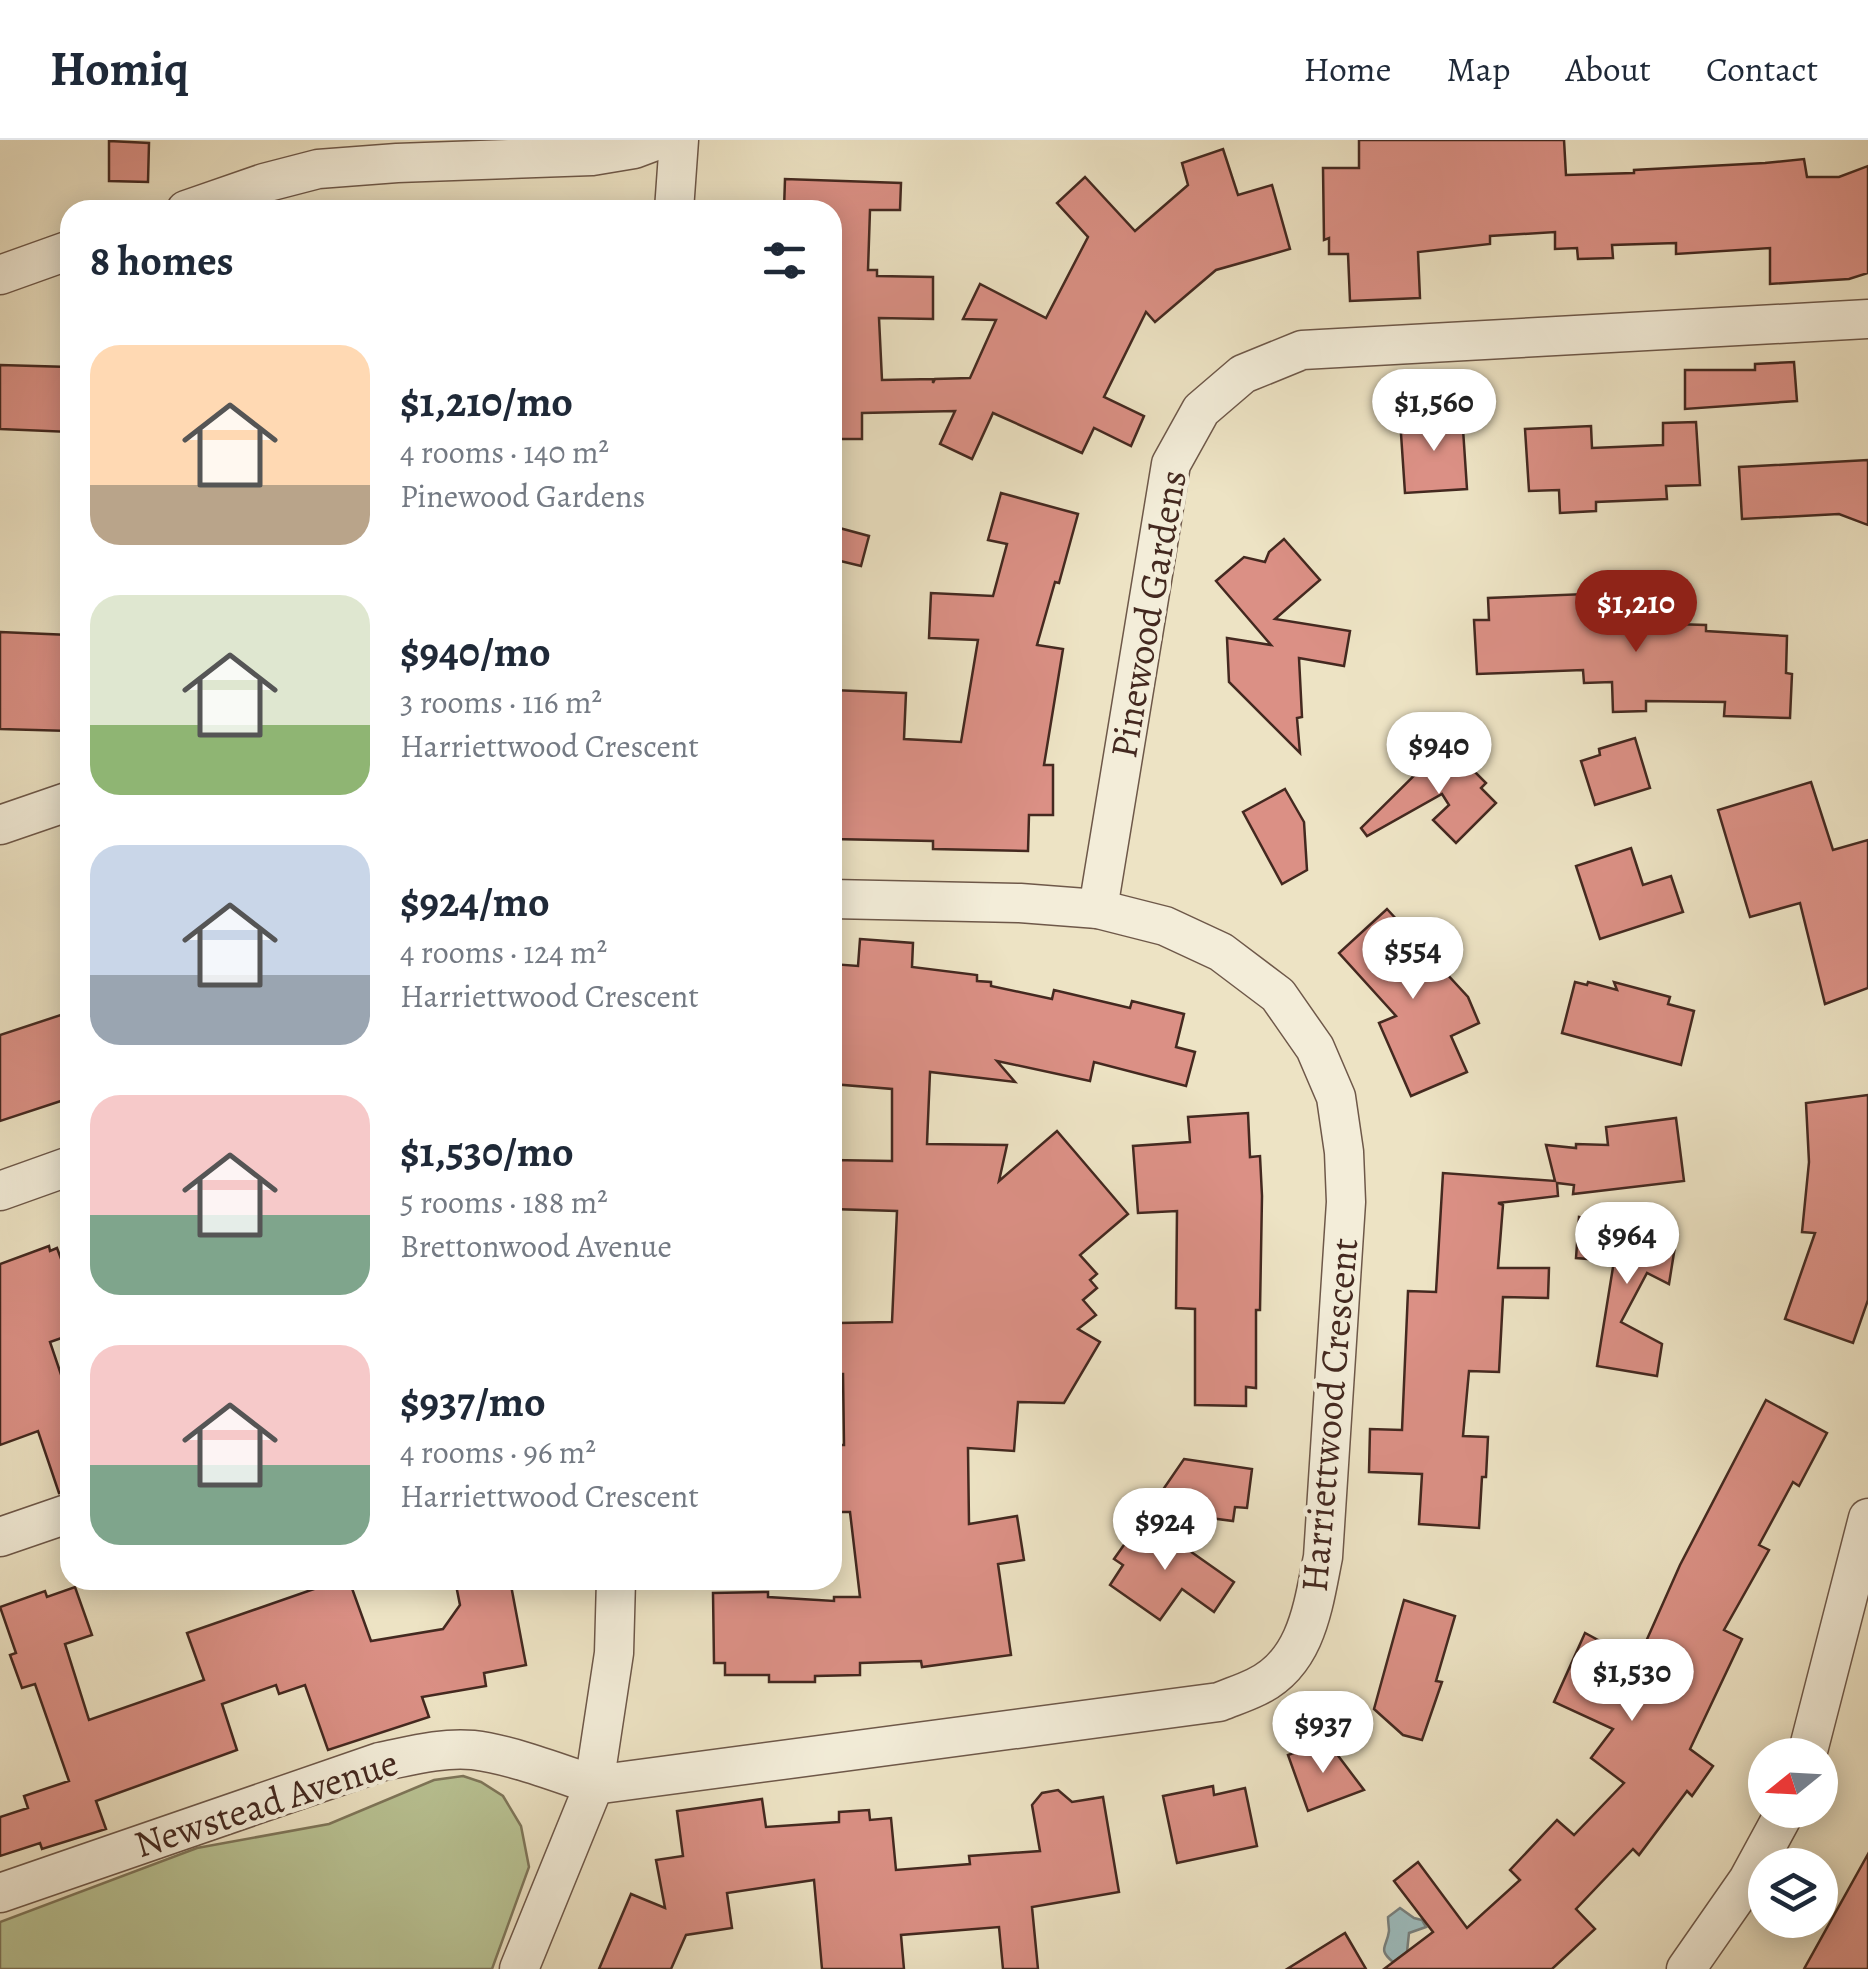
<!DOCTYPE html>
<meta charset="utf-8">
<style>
body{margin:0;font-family:Alegreya,serif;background:#f2f2f3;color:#1f2937;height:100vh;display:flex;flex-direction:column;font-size:38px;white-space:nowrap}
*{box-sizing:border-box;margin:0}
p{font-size:32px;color:#747a83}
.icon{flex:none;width:55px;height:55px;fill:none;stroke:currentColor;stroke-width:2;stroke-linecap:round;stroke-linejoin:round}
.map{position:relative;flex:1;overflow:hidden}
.details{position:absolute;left:60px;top:60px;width:782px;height:1390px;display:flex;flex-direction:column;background:#fff;border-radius:30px;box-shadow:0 5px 25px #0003}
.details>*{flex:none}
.needle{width:65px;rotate:252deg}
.fabs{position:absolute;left:1748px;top:1598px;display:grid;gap:20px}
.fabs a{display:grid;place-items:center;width:90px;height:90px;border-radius:50%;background:#fff;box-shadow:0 5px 25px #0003;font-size:50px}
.price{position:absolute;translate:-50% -85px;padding:0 22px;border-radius:35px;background:#fff;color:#222;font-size:32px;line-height:65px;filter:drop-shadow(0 2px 5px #0008)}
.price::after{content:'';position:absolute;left:50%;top:60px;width:30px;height:22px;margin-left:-15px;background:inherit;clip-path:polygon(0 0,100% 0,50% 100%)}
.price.selected{background:#8f2418;color:#fff}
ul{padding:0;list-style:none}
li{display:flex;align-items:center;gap:30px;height:250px;padding:0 30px}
li span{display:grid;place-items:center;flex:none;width:280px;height:200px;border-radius:30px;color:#555}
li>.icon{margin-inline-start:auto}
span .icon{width:120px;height:120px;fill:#fffc;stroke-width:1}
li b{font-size:42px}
h2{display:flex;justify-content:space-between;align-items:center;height:120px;padding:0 30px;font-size:42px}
header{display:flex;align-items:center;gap:60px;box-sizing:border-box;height:140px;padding:0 50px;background:#fff;border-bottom:2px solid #e0e1e3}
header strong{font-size:48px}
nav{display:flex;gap:55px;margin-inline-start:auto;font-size:35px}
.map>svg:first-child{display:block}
</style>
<header>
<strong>Homiq</strong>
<nav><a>Home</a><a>Map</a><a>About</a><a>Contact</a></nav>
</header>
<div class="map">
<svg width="1868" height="1829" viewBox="0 0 1868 1829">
<rect width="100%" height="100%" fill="#ede3c4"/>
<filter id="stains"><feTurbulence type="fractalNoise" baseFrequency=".002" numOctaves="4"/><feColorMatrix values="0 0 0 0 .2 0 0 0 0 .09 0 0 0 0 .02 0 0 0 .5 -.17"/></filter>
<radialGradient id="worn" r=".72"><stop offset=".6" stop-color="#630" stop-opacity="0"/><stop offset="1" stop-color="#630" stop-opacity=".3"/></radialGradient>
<path fill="#b9c394" stroke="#7e765a" stroke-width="2.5" d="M463,1636L481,1642L503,1656L521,1686L529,1727L492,1829H0V1782L197,1708L329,1684L434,1640Z"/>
<path fill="#9dbcbd" stroke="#79817e" stroke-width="2.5" d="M1400,1768L1414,1778L1422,1780L1426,1787L1409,1793L1407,1812L1393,1822C1377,1809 1387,1807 1389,1791C1389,1787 1388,1782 1388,1777Z"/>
<g fill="#db9085" stroke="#442920" stroke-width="2.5">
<path d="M1359,0H1564L1566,35L1634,33V30L1765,23L1804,19L1807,37H1839L1868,26V133L1849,139L1770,144V108L1676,114V103L1612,105L1613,118L1578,119L1577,108L1555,109V92L1490,96V104L1418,112L1420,158L1350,161L1348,114H1329V98L1324,100L1323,28H1359Z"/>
<path d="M109,1L149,3L148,42L109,41Z"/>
<path d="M1223,9L1238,55L1272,45L1290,109L1216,130L1155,182L1146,172L1104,257L1144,276L1131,306L1094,288L1082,313L993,273L972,319L940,304L955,271L862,273V299H832V70H784L785,39L901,43L900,70H870L868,130H877V136L933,137V179L879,178L882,240L933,239V243L935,239L970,238L996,180L963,179L980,144L1046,178L1088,97L1057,63L1085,37L1135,91L1188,45L1182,23Z"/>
<path d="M1794,222L1797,261L1685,269V230H1755V224Z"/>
<path d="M0,225L70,227V292L0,289Z"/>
<path d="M1462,274L1467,349L1405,353L1400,279Z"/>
<path d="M1696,282L1700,345L1666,346L1667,359L1596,362V371L1560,373L1559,350L1529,351L1525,289L1591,286L1592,308L1663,305V283Z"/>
<path d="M1868,320V385L1839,374L1742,379L1739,327Z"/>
<path d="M1001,353L1078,374L1059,443L1055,442L1037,505L1063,509L1044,625H1053V675H1029L1028,711L933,709V701L832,699V550L906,553L904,599L961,602L978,500L929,498L931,453L993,456L1007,404L988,400Z"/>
<path d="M832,386L869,396L861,426L832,419Z"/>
<path d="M1284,399L1320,440L1275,479L1350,491L1344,526L1299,518L1302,577L1297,578L1300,613L1229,542L1227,498L1271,505L1216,441L1244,417L1265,422L1269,412Z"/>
<path d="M1586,454V471L1638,469L1639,483L1706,485V491L1787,496L1786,533L1792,534L1790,578L1724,576L1725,562L1646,561V571L1613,572L1612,542L1584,543L1583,530L1477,534L1474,480H1489L1488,458Z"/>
<path d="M0,492L70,495V591L0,589Z"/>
<path d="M1635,598L1650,648L1595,665L1581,621L1600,615L1599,609Z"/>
<path d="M1441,609L1457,625L1463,620L1486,643L1481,648L1496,663L1456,703L1433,680L1449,665L1442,654L1367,696L1361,688Z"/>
<path d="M1811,642L1833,710L1868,700V848L1825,864L1800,763L1750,777L1718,670Z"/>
<path d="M1285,649L1304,682L1307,730L1282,744L1243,672Z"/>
<path d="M1631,708L1643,745L1671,736L1683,772L1600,799L1576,726Z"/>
<path d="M1387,769L1468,857L1479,883L1451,896L1467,932L1411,956L1379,883L1396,876L1339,813Z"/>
<path d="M860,799L913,803L912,827L977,835V841L991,842V846L1052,859L1054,850L1130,868L1132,861L1184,874L1176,907L1195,912L1186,946L1094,922L1090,941L997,921L1015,942L930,932L927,1004L1007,1005L999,1041L1057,991L1128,1074L1080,1115L1097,1134L1090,1140L1097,1148L1083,1160L1096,1175L1078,1189L1100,1202L1064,1263L1018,1262L1014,1311L968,1308L969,1384L1017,1376L1024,1420L998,1424L1011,1515L922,1527L921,1521L860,1523V1535L815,1536V1542H769V1535H725V1523H714L713,1453L768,1452V1457L834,1461V1457H860L850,1372H832V1320H836V1305H844L843,1234H832V1194H839V1183L892,1182L897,1071L832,1069V1020L892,1021V949L832,944V824L858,826Z"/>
<path d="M1575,842L1587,845L1588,842L1617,850L1614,842L1670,857L1668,864L1694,871L1681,925L1562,893Z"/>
<path d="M70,872V958L0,981V895Z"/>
<path d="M1868,955V1160L1853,1203L1785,1179L1815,1093L1802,1092L1809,1022L1806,963Z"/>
<path d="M1248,973L1250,1017L1260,1016L1262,1056L1260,1170H1256V1248L1246,1247V1266L1195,1265V1169L1176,1168L1177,1071L1138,1073L1133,1006L1190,1002L1188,977Z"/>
<path d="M1676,978L1684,1041L1573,1054L1574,1045L1557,1043L1558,1056L1498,1063L1503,1065L1498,1128H1549L1548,1158L1503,1157L1499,1232L1469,1231L1463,1296L1488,1297L1486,1337H1482L1479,1388L1419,1384L1422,1334L1369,1332L1370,1289L1402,1290L1408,1151L1436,1152L1443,1033L1555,1041L1546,1005L1576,1008V1004L1608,1005L1606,987Z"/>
<path d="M1579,1077L1677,1094L1669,1144L1647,1133L1621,1182L1662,1204L1657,1236L1597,1226L1614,1121L1576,1118Z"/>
<path d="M49,1106L50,1111L57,1108L70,1143V1195L50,1202L70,1261V1351L59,1353L38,1291L0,1305V1124Z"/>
<path d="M1766,1260L1827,1293L1799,1346L1793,1342L1759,1405L1769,1410L1724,1490L1742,1499L1690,1609L1713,1626L1692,1656L1687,1651L1639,1715L1633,1709L1576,1769L1595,1789L1552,1829H1384L1433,1792L1394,1741L1418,1722L1467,1788L1520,1740L1510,1730L1557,1680L1574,1695L1624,1643L1591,1618L1613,1589L1554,1562L1585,1493L1613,1508L1616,1502L1640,1515L1680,1425Z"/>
<path d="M1184,1319L1252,1329L1247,1368L1235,1367L1233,1381L1149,1370Z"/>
<path d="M1143,1378L1234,1442L1214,1472L1182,1449L1160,1480L1110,1445L1123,1425L1114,1419Z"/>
<path d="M314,1440H349L371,1501L443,1489L460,1465L455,1440H510L526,1525L484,1533L486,1546L422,1557L429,1577L328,1610L305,1545L279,1554L276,1545L222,1564L237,1610L96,1661L106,1689L42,1709L40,1703L0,1716V1677L28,1668L24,1656L69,1641L35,1544L22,1548L10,1515L16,1513L0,1467L45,1451L47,1457L75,1447L92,1495L65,1504L89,1580L204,1540L187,1493L317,1448Z"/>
<path d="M1404,1460L1455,1476L1436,1541L1442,1542L1422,1600L1403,1595L1374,1569Z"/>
<path d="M1321,1603L1322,1608L1330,1605L1364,1650L1308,1671L1288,1615Z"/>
<path d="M1213,1646L1214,1655L1245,1648L1257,1706L1177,1723L1163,1656Z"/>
<path d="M1058,1650L1072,1662L1103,1657L1119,1752L1032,1767L1038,1829H1003L999,1787L901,1795L904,1829H822L814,1740L727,1753L732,1788L686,1795L671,1829H599L631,1754L665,1768L656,1720L683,1716L677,1671L762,1659L766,1687L839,1682V1672L869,1670L870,1680L891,1678L896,1730L970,1724L969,1716L1040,1711L1032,1665L1042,1653Z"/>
<path d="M1868,1714V1829H1804Z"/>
<path d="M1345,1793L1366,1829H1287Z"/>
</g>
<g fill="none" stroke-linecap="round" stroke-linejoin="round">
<g stroke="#6e5849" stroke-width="41">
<g id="street">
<path d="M186,70L264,43L318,29L397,23L592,16L634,9L658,0"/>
<path d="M674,70L679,0"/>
<path d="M0,135L70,110"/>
<path d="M0,685L70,661"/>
<path d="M1098,769L1171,324L1201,270L1243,234L1302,210L1868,179"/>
<path d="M0,1051L70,1026"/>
<path d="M0,1397L70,1373"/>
<path d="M1807,1615L1868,1378"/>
<path d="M0,1753L380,1622C410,1616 442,1607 473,1610C509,1614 559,1633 594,1645L1219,1562C1231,1557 1244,1553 1256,1547C1307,1523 1313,1466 1323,1417L1346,1062L1344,1012L1336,957L1315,908L1278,855L1221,812L1165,786L1098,769L1020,763L832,759"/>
<path d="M519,1829L594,1645L614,1513L616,1440"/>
<path d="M1686,1829L1748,1740L1786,1670"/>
</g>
</g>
<use href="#street" stroke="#f3edd9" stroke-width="38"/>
</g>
<g text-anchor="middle" stroke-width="9" stroke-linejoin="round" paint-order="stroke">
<g font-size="38" fill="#442920" stroke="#f3edd9">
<text transform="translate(1148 474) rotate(-80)" y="13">Pinewood Gardens</text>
<text transform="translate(1329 1275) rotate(-85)" y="13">Harriettwood Crescent</text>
<text transform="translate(266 1663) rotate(-18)" y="13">Newstead Avenue</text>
</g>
</g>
<rect width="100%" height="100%" filter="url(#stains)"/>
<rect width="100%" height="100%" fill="url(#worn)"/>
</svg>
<div class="fabs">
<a><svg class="needle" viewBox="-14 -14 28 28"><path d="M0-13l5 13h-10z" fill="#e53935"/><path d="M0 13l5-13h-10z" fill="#747a83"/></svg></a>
<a><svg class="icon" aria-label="layers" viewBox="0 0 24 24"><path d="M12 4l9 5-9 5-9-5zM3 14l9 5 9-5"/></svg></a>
</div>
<b class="price" style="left:1434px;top:314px">$1,560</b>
<b class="price selected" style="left:1636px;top:515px">$1,210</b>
<b class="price" style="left:1439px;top:657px">$940</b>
<b class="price" style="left:1413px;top:862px">$554</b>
<b class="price" style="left:1627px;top:1147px">$964</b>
<b class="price" style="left:1165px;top:1433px">$924</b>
<b class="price" style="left:1632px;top:1584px">$1,530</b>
<b class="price" style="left:1323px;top:1636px">$937</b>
<section class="details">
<h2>8 homes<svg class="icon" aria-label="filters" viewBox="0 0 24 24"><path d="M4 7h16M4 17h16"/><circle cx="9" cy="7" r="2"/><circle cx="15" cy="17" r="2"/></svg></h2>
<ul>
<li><span style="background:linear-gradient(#ffd9b3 70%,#b9a48a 0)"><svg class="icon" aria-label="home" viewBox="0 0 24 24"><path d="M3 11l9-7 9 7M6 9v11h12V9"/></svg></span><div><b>$1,210/mo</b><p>4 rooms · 140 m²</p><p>Pinewood Gardens</p></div></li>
<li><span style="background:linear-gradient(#dfe7d0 65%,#8fb573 0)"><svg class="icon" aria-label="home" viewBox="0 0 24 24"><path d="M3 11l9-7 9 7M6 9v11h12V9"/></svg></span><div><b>$940/mo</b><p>3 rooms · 116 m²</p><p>Harriettwood Crescent</p></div></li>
<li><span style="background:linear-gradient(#c9d6e8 65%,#9aa5b1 0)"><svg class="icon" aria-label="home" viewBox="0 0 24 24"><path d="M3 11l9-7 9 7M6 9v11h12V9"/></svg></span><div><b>$924/mo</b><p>4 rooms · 124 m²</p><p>Harriettwood Crescent</p></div></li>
<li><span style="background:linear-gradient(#f6c9c9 60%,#7fa58c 0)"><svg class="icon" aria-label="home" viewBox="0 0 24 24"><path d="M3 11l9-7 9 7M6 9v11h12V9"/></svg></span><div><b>$1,530/mo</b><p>5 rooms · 188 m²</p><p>Brettonwood Avenue</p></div></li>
<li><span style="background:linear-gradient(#f6c9c9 60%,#7fa58c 0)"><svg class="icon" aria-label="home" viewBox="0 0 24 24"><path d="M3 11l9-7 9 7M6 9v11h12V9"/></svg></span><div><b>$937/mo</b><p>4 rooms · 96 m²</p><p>Harriettwood Crescent</p></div></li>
</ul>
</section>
</div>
